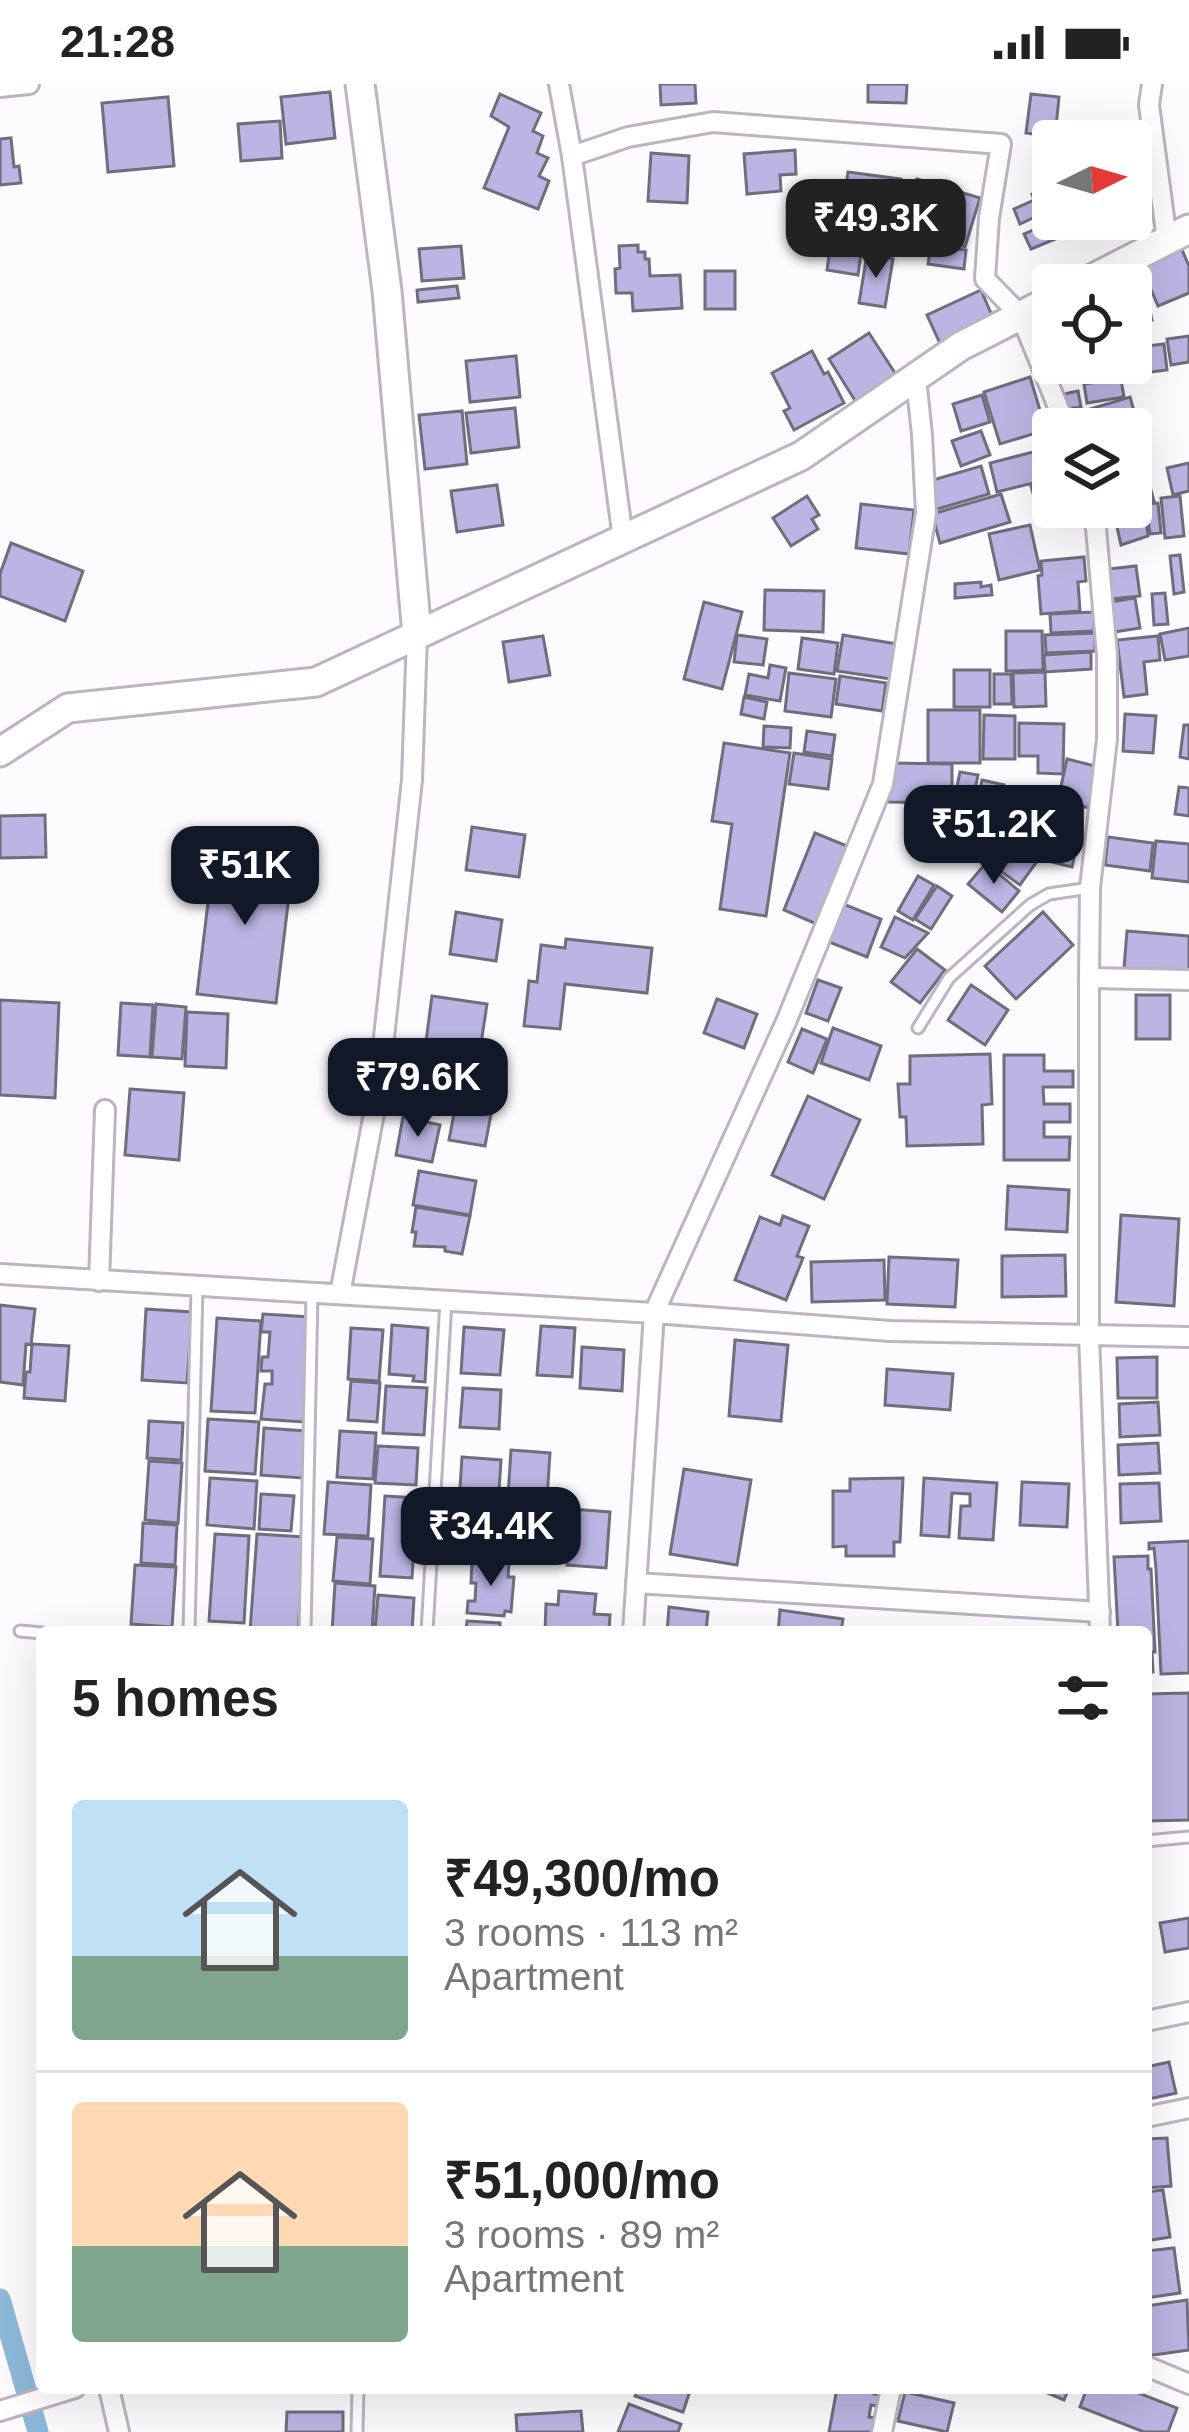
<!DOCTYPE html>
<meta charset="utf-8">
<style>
body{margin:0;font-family:Arial,sans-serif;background:#f6f6f6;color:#222;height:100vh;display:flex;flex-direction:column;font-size:45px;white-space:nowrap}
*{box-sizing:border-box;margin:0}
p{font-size:39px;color:#767676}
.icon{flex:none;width:66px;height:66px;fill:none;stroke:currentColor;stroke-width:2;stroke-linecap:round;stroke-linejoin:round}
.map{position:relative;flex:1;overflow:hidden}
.details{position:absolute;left:36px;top:1542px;width:1116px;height:768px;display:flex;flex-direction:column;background:#fff;border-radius:12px;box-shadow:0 12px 48px #0002}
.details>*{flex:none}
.needle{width:78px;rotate:85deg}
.buttons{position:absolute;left:1032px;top:36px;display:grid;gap:24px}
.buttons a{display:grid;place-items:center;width:120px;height:120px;border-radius:12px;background:#fff;box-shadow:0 12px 48px #0002;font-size:60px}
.price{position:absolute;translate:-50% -102px;padding:0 27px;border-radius:24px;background:#111827;color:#fff;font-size:39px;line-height:78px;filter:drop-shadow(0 3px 6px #0008)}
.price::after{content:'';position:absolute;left:50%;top:72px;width:36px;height:27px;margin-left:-18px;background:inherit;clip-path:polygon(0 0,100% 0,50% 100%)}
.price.selected{background:#222;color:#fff}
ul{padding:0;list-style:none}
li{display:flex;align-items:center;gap:36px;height:300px;padding:0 36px}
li+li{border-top:3px solid #e0e0e0}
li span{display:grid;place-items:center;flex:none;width:336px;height:240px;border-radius:12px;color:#555}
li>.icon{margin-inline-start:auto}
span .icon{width:144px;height:144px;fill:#fffc;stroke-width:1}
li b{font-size:51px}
h2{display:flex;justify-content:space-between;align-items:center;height:144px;padding:0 36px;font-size:51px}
.status{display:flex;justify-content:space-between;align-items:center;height:84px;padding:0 60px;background:#fff;direction:ltr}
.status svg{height:33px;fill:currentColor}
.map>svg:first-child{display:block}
</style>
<div class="status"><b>21:28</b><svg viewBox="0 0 49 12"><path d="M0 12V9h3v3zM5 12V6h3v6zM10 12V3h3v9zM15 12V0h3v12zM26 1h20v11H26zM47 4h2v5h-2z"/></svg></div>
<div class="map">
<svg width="1189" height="2348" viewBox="0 0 1189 2348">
<rect width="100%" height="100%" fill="#fdfbfe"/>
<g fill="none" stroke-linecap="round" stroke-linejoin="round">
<path stroke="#8eb9d8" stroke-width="21" d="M0,2215L38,2348"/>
</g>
<g fill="#bab5e2" stroke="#6f6e7d" stroke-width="3">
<path d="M660,0H695L696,19L661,21Z"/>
<path d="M868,0H907L906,19L868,18Z"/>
<path d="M330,8L335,54L286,60L281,13Z"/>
<path d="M500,10L541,29L533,47L543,52L537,69L548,74L539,92L549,97L538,125L484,104L509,43L491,32Z"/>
<path d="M1031,10L1059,13L1055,53L1026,49Z"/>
<path d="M168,13L174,82L108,88L102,19Z"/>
<path d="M280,37L282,74L241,77L238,40Z"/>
<path d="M11,54L14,83L19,82L21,99L0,101V55Z"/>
<path d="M795,66L796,90L780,91L781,107L747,110L744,70Z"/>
<path d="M651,69L689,72L687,119L648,117Z"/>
<path d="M848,88L901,95L897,132L843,125Z"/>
<path d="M917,95L980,114L965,163L903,144Z"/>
<path d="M1041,106L1043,112L1053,108V135H1104L1031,165L1024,150L1040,143L1035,133L1020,140L1014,125L1034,116L1032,110Z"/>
<path d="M638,161V168H645V175H649L650,192L680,191L682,224L633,227L632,209H616L615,185L620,184L619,162Z"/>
<path d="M1180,161L1189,182V209L1158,222L1141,182Z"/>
<path d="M461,162L464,194L422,197L419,165Z"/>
<path d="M931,162L966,166L964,185L928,180Z"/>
<path d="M830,165L861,169L858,191L827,186Z"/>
<path d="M867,170L893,175L885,223L859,219Z"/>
<rect x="705" y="187" width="30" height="38"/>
<path d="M1142,188L1152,236L1131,240V201H1103L1102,196Z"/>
<path d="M457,202L459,214L418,218L417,206Z"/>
<path d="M981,206L996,241L943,266L927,231Z"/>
<path d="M869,249L897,292L856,318L829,275Z"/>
<path d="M1189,252V278L1171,281L1167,255Z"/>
<path d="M1164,260L1167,286L1126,291L1124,279H1131V264Z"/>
<path d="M812,267L824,290L828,288L844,319L794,346L784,327L790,324L772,289Z"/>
<path d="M516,272L520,313L470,318L466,277Z"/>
<path d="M1081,279H1118L1124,313L1087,319L1084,300L1097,298L1095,287L1083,290Z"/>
<path d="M1030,293L1046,346L1000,360L984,308Z"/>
<path d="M1078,307L1081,323L1066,325L1064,310Z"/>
<path d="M982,311L990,338L961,347L953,320Z"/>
<path d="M1130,313L1138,341L1123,345H1084L1080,328Z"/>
<path d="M515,324L519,363L471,369L466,329Z"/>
<path d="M462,327L467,380L425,385L419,331Z"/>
<path d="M981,347L990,371L961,382L952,357Z"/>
<path d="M1053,363V394L997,408L990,379Z"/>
<path d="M1189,379V407L1173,411L1167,384Z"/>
<path d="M981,382L989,410L934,426L926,398Z"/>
<path d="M1146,388L1154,417L1108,429L1106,423H1131V392Z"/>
<path d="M1053,397V423H1075L1076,426L1040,435L1031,402Z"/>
<path d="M497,401L503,441L457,448L451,407Z"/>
<path d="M1001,410L1010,438L940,459L932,430Z"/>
<path d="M807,412L819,431L812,435L818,445L791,462L773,434Z"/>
<path d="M1180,412L1184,452L1165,454L1161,414Z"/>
<path d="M1158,419L1161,449L1150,450L1146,420Z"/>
<path d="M861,420L914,426L909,470L856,464Z"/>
<path d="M1145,427L1148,452L1121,461L1115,434Z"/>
<path d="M1030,441L1040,486L999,496L989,450Z"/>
<path d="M11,459L83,487L65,537L0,512V490Z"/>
<path d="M1180,471L1184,508L1174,510L1170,472Z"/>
<path d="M1084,473L1086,497L1078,498L1080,527L1041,530L1038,492L1042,491L1041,477Z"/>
<path d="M1136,482L1140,512L1111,515L1108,485Z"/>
<path d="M981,498V503L991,501L992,511L955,514V500Z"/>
<path d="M765,506L824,507L823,548L764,546Z"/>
<path d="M1165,509L1168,540L1154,541L1152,510Z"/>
<path d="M1135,514L1140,544L1114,548L1110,518Z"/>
<path d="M704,518L742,528L722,605L684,595Z"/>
<path d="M1093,528L1094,547L1051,549L1050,530Z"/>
<path d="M1189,544V572L1165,576L1160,550Z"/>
<path d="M1006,547H1042L1043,586L1006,587Z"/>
<path d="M1095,549V567L1046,569L1045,551Z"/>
<path d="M737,551L767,555L763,581L734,578Z"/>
<path d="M843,551L897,560L891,595L837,587Z"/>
<path d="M543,552L550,591L509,598L503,558Z"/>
<path d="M1158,552L1160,576L1144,578L1147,610L1124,613L1117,556Z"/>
<path d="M802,554L838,559L834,590L798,585Z"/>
<path d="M1091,568V585L1045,588L1044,571Z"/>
<path d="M770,581L786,584L780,617L745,611L749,590L768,594Z"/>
<rect x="954" y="586" width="36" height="37"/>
<path d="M1045,588L1046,622L1014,623L1013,589Z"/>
<path d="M789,589L836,595L831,633L785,627Z"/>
<path d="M994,590H1011L1012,620H994Z"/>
<path d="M840,592L886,599L882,627L836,620Z"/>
<path d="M744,613L767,618L764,635L741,630Z"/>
<rect x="928" y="626" width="52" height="53"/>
<path d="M1125,630L1156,632L1153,669L1123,667Z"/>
<path d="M984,631L1015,632V675H983Z"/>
<path d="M1019,639L1064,640L1063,690L1038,689V672H1019Z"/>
<path d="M1184,641H1189V675L1180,673Z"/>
<path d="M764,642L791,644L790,664L763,663Z"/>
<path d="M807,647L835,651L832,672L804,668Z"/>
<path d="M724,659L790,669L766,832L720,825L732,740L712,737Z"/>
<path d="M794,669L832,675L828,705L789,700Z"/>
<path d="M1067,675L1099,683L1088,724L1058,716Z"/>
<path d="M889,679L952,680V719L888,718Z"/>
<path d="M960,688L978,691L968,741L950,737Z"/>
<path d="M982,696L1004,701L994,747L972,742Z"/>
<path d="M1179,703L1189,704V732L1175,730Z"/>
<path d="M45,731L46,773L0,774V732Z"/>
<path d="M472,743L525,751L519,793L466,786Z"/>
<path d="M1046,746L1079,753L1072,783L1039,775Z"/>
<path d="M815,749L852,764L821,842L784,826Z"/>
<path d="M1005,752L1038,776L1020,801L987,777Z"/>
<path d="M1108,753L1153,759L1150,787L1105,781Z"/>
<path d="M1156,757L1189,760V798L1152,794Z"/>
<path d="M214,769L293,779L276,919L197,910Z"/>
<path d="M986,779L1019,807L1002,828L968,800Z"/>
<path d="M918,792L934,801L913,836L898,827Z"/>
<path d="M937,802L952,812L931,845L915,835Z"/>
<path d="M843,820L881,835L867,873L829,858Z"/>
<path d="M456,828L502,836L496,877L450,870Z"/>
<path d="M1043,828L1073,861L1016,915L985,882Z"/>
<path d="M895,833L928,849L905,874L881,863Z"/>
<path d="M1127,847L1189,852V890L1124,884Z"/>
<path d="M566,855L652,864L647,909L565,900L560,945L524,942L529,897L537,898L541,861L565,864Z"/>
<path d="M917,865L945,886L920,919L891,898Z"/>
<path d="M818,896L841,904L828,937L806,929Z"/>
<path d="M971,901L1008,926L985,961L948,936Z"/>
<rect x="1136" y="911" width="34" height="44"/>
<path d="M432,912L487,920L479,973L425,965Z"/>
<path d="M717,915L757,930L744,964L704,949Z"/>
<path d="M0,916L59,919L55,1014L0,1011Z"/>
<path d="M121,919L153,921L150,973L118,971Z"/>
<path d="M156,920L186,923L182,975L152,973Z"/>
<path d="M187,928L228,930L226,984L185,982Z"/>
<path d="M833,944L881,962L869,996L821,979Z"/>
<path d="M802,945L827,955L813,989L788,978Z"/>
<path d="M990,970L992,1020L982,1021L983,1060L907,1062L906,1033H900L898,1000H910V972Z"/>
<path d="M1004,971H1044V987H1073V1003H1043L1044,1020H1070V1038H1044V1053H1070L1069,1076H1004Z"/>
<path d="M412,973L451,982L443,1021L404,1012Z"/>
<path d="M462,987L498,993L485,1062L449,1056Z"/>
<path d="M130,1005L184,1009L179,1076L125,1071Z"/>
<path d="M808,1012L860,1036L824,1115L772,1091Z"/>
<path d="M403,1033L440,1041L432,1078L396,1071Z"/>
<path d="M419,1087L476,1097L470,1131L413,1121Z"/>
<path d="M1008,1102L1069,1106L1067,1148L1006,1145Z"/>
<path d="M416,1123L470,1132L462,1170L445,1167V1163L414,1162L416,1148H412Z"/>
<path d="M1121,1131L1179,1135L1174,1222L1116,1218Z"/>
<path d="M783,1132L809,1142L797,1172L803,1174L786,1216L735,1196L760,1133L780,1141Z"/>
<path d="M1065,1171L1066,1212L1002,1213V1172Z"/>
<path d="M889,1173L958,1176L955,1223L887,1220Z"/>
<path d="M884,1176L885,1216L812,1218L811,1178Z"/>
<path d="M0,1221L35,1225L31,1261L26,1260L23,1301L0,1298Z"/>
<path d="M146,1225L192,1228L187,1299L142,1296Z"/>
<path d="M263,1230L310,1233L303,1338L261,1335L265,1300H272V1287H261L262,1273H268L270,1248H261Z"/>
<path d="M217,1234L261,1237L255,1329L211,1327Z"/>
<path d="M392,1241L428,1244L425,1298L413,1297L414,1292L389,1290Z"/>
<path d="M541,1242L575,1244L572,1293L537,1291Z"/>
<path d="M464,1243L504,1246L500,1291L461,1289Z"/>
<path d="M351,1244L383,1246L379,1297L348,1295Z"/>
<path d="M735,1256L788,1261L781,1337L729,1332Z"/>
<path d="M32,1260L69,1262L65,1317L24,1314L26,1288H30Z"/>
<path d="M582,1263L624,1266L622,1307L580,1304Z"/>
<path d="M1157,1273V1314H1118L1117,1274Z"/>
<path d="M887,1285L953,1290L950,1326L885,1321Z"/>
<path d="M351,1297L380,1299L377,1338L348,1336Z"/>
<path d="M386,1302L427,1304L424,1351L383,1349Z"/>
<path d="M463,1304L501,1306L499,1345L460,1343Z"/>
<path d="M1158,1318L1160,1351L1120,1353L1119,1320Z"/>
<path d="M208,1335L259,1338L255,1390L205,1387Z"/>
<path d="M149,1337L183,1339L181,1376L147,1374Z"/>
<path d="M264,1344L306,1347L302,1394L261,1391Z"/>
<path d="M340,1347L376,1349L373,1395L337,1393Z"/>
<path d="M1158,1359L1160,1389L1119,1391L1118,1361Z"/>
<path d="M378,1362L418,1364L416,1401L375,1399Z"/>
<path d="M511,1366L550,1369L547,1415L508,1412Z"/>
<path d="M462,1373L501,1376L499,1407L460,1404Z"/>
<path d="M149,1377L182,1379L178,1439L145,1436Z"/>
<path d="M684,1385L751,1396L737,1481L670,1470Z"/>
<path d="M210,1394L257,1397L254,1445L207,1441Z"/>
<path d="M903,1394L900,1458H894V1472H846V1462L833,1463V1407H850V1395Z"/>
<path d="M924,1394L997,1399L993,1456L959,1454L961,1422H970V1410L952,1409L949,1453L921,1451Z"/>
<path d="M328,1398L371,1401L368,1452L324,1450Z"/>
<path d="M1022,1398L1069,1400L1067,1443L1020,1441Z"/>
<path d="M1159,1399L1161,1437L1121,1439L1120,1400Z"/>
<path d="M261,1410L294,1412L291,1447L259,1445Z"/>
<path d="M385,1412L417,1414L412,1494L380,1492Z"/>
<path d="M459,1424L505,1427L504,1445H495L494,1458L456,1456Z"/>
<path d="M571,1425L610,1428L606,1484L567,1481Z"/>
<path d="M143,1439L177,1441L175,1481L141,1479Z"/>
<path d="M215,1450L249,1452L244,1539L209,1537Z"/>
<path d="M257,1450L304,1453L298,1548H250Z"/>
<path d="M337,1453L373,1455L370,1500L333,1497Z"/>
<path d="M1189,1457V1589L1161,1590L1156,1485L1154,1464L1149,1465V1459Z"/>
<path d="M1148,1472V1485H1151L1155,1568H1152L1153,1588L1146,1589V1548H1118L1114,1473Z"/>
<path d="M472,1477L509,1479L508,1493H514L511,1528L505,1527L504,1532L467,1529L468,1517H475L476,1499H471Z"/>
<path d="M135,1481L176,1483L172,1543L131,1540Z"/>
<path d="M335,1499L375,1502L372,1548H332Z"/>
<path d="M559,1507L596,1510L594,1530L610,1531L609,1548H545L546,1520L558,1521Z"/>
<path d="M378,1511L414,1514L412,1548L375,1546Z"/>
<path d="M669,1523L708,1528L706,1548H667Z"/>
<path d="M780,1526L843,1535L841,1548H778Z"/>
<path d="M467,1537L500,1539V1548H460V1545L466,1546Z"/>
<path d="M1189,1609V1736L1146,1737V1610Z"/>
<path d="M1189,1834V1864L1165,1868L1160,1839Z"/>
<path d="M1169,1978L1176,2009L1149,2015L1146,1983Z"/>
<path d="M1167,2054L1171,2102L1146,2104V2055Z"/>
<path d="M1163,2106L1170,2153L1146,2157V2108Z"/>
<path d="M1174,2164L1180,2209L1146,2214V2167Z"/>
<path d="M1187,2216L1189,2266L1146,2272V2222Z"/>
<path d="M638,2304H691L683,2328L635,2312Z"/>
<path d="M837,2304H875L874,2310L879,2311L877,2322L871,2321L869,2333L875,2334L872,2348H829Z"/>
<path d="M1036,2304H1069L1064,2316Z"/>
<path d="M1087,2304H1126L1177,2324L1168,2348H1144L1080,2323Z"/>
<path d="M905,2308L954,2319L947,2348L898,2337Z"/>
<path d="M629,2320L681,2340L678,2348H618Z"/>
<path d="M581,2327L583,2348H517L516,2331Z"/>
<path d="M287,2328H343V2348H286Z"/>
</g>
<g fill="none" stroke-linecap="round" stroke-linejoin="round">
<g stroke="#beb3c2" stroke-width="15">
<g id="lane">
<path d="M918,944L949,894L1030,821L1049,810L1090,804"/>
<path d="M20,1547L42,1549"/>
<path d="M189,1548L197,1202"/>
<path d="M305,1548L312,1208"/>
<path d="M427,1548L446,1216"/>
<path d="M1146,1757L1189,1753"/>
<path d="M357,2348L358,2304"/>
</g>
</g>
<g stroke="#beb3c2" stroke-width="24">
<g id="street">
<path d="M559,0L572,72L628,53L713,38L1001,60L989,134L985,195L1021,232L1067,345"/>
<path d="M1152,0L1149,21L1167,156"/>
<path d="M0,3L29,0"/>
<path d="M572,72L623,455"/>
<path d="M1090,423L1096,444L1107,571V655L1090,804L1089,894V1250L1100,1548"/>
<path d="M1089,894L1189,896"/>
<path d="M0,1190L654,1229L890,1247L1189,1253"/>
<path d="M99,1197L105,1026"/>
<path d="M340,1210L378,1008L412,696L417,551"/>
<path d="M636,1499L1100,1528"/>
<path d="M633,1548L654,1229L786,938L883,700L926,429L922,351L916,294"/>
<path d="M1146,1937L1189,1928"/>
<path d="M1146,2033L1189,2024"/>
<path d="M1146,2282L1189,2300"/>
<path d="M109,2304L119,2348"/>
<path d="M0,2327L75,2304"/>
<path d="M882,2348L891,2304"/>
</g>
</g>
<g stroke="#beb3c2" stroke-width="33">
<g id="secondary">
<path d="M360,0L387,207L417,551"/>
<path d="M1080,201L1189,145"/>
<path d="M0,668L68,624L316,598L801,372L961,262L1053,215"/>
</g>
</g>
<use href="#lane" stroke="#fff" stroke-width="9"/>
<use href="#street" stroke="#fff" stroke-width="18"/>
<use href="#secondary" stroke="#fff" stroke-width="27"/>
</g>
</svg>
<div class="buttons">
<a><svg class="needle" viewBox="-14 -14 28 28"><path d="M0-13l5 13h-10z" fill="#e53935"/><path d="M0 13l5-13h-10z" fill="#767676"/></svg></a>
<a><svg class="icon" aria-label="locate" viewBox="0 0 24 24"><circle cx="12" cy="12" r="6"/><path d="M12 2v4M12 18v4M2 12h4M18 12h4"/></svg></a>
<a><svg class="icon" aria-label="layers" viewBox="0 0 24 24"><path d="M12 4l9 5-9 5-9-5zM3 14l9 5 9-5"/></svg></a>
</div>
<b class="price selected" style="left:876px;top:197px">₹49.3K</b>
<b class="price" style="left:994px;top:803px">₹51.2K</b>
<b class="price" style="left:245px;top:844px">₹51K</b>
<b class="price" style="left:418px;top:1056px">₹79.6K</b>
<b class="price" style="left:491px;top:1505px">₹34.4K</b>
<section class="details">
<h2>5 homes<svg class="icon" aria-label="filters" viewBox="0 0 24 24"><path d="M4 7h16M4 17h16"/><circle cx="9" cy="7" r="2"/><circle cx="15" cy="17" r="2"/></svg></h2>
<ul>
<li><span style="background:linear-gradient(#bfe0f5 65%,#7fa58c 0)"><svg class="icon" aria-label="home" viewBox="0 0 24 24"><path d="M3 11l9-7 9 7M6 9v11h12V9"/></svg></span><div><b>₹49,300/mo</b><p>3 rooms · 113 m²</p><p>Apartment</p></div></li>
<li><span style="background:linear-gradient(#ffd9b3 60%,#7fa58c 0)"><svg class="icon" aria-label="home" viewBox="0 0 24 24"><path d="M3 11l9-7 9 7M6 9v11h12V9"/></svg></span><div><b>₹51,000/mo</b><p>3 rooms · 89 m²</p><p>Apartment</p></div></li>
</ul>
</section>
</div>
